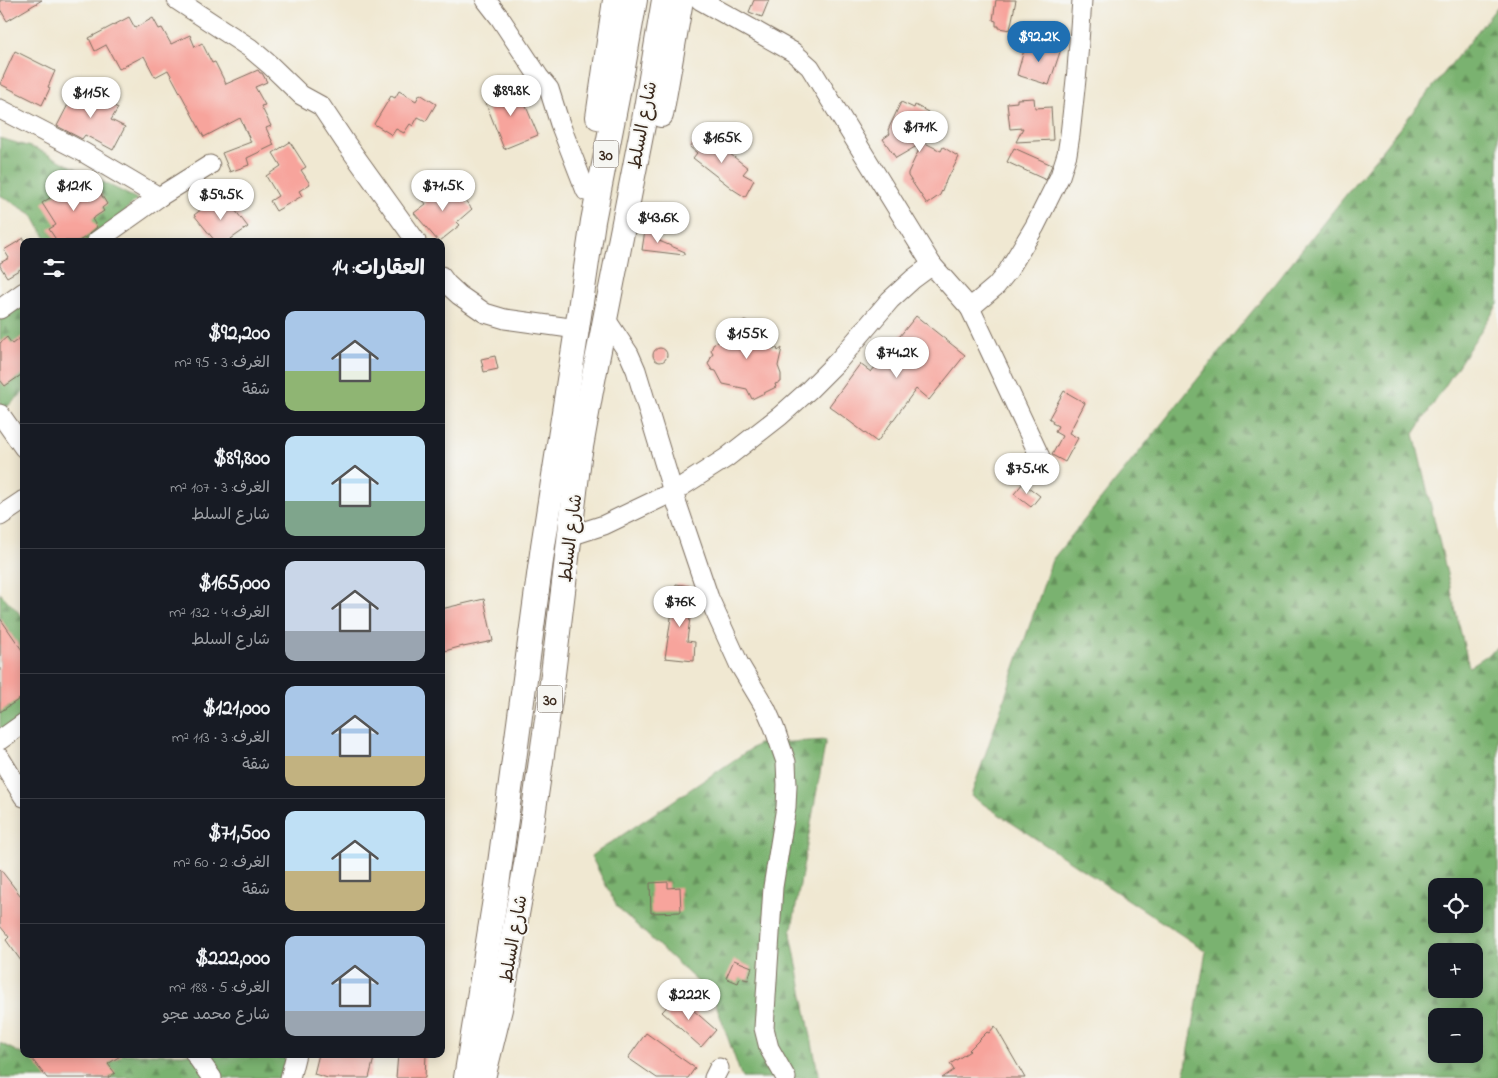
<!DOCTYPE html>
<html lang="ar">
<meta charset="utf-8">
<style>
body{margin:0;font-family:"Indie Flower","Playpen Sans Arabic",sans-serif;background:#20242c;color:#f1f3f6;direction:rtl;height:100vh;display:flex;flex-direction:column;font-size:19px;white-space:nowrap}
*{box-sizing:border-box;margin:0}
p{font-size:16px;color:#9ea1a6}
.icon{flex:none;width:28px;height:28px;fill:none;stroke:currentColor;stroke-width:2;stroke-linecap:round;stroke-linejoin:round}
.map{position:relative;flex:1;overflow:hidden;direction:ltr}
.panel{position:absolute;left:20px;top:238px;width:425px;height:820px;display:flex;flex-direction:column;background:#171b24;border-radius:10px;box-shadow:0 2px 12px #0003;direction:rtl}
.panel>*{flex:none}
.tools{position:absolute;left:1428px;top:878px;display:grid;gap:10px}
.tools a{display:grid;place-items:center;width:55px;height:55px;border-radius:10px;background:#171b24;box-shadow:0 2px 12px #0003;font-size:25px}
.price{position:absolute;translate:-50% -42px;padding:0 11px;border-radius:18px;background:#fff;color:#222;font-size:16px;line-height:32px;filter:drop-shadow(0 1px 2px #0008)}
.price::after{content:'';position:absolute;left:50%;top:30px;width:15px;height:11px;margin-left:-8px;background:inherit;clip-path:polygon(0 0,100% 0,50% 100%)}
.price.on{background:#1f6fb2;color:#fff}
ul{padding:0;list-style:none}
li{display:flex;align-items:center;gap:15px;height:125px;padding:0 20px}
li+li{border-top:1px solid #363941}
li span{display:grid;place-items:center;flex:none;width:140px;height:100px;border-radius:10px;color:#555}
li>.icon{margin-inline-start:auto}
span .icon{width:60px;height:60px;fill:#fffc;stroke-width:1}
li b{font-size:21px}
h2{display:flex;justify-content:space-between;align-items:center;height:60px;padding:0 20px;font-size:21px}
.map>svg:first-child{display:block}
</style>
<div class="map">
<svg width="1498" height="1078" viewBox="0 0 1498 1078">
<defs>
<pattern id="forest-firs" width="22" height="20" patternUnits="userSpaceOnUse" patternTransform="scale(1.25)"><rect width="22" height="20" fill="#7ab26f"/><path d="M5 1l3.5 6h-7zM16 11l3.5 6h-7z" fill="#65915b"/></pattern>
</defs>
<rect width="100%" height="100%" fill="#f6f6f2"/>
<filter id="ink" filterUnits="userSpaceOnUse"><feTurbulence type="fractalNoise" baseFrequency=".02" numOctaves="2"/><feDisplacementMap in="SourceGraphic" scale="10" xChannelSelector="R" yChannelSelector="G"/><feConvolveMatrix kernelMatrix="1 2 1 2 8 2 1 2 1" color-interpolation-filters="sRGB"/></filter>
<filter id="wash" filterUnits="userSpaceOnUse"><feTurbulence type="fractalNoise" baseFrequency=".0096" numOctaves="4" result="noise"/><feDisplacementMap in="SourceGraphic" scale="20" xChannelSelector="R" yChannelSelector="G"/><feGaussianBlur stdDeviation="1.12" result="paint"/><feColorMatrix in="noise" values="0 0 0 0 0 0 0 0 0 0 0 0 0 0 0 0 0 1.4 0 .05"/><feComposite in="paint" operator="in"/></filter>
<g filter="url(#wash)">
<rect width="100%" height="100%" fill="#f0e8d2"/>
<g fill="url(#forest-firs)" stroke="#5a6e46" fill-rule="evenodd">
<path d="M1498,6V304L1414,434L1469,667L1498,648V1078H1184L1206,951L971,796L1052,560ZM1436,886H1474V924H1436ZM1474,951V989H1436V951ZM1474,1016V1054H1436V1016Z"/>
<path d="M0,138L37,149L137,199L95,241H47L33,215L0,195Z"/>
<path d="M24,288V392L0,413V313Z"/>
<path d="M0,593L24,618V730L0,747Z"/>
<path d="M826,740L791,934L819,1078H742L713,996L617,907L591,856L758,744Z"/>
<path d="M0,1043L28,1057L32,1054H288L283,1078H0Z"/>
</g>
<g id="blocks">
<g fill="#f7a49c">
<path d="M0,0H42L7,21L0,9Z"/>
<path d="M754,0H769L762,17L749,12Z"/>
<path d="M996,0H1016L1010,30L999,28V26H996V21L993,20Z"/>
<path d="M129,17L135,28L153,18L159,29L162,28L171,44L190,35L195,47L202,43L212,63L215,62L226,84L258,70L260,73H262L267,82L255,87L265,105L261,106L271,126L266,128L274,145L247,158L249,165L230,172L222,153L251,142L240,118L204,137L168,70L155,77L144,56L119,69L106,45L95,51L89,38Z"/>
<path d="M1026,43L1041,47L1043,43L1061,49L1049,85L1017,75Z"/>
<path d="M15,51L55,71L48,87L50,88L42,105L0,84Z"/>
<path d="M517,85L538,135L504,149L485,101L491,99L490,96Z"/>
<path d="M77,87L118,108L111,120L125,127L113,150L85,135L82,139L57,126Z"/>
<path d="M399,91L416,101L420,94L436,104L426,121L418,117L413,126L410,124L404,133L396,129L392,135L374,124L391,96L395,98Z"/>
<path d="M1034,98L1035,108L1051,107L1053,140L1016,142L1023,128L1010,129L1007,103L1017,102V99Z"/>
<path d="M901,102L914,108L915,105L928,112L915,138L941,151L943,147L959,157L949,176H948L940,195L927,204L908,176V173L922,143L896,158L883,139L890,134L888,130Z"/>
<path d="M702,132L748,168L743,174L754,180L745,197L734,190L693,158L697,153L690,147Z"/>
<path d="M290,142L306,167L301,170L310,184L299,191L302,196L276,211L270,201L278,196L266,176L281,166L273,153Z"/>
<path d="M1014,148L1052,165L1046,180L1007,162Z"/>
<path d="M79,179L90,197L99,191L107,204L102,208L104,211L92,219L97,227L87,236L79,241H57L49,229L56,225L42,203Z"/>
<path d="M454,187L472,209L457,222L460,225L440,241H438L414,213L426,204L421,197L432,188L440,198Z"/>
<path d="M219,196L226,205L229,202L248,227L228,241H215L194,215Z"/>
<path d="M645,230L659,231L657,240L685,252L684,255L642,250Z"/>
<path d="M24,238V267L7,277L0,266V263L9,258L4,250Z"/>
<path d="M916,316L965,355L929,400L916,389L877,442L829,406L860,364L871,372Z"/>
<path d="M744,321L760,325L765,331L764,334L772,348H777L778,351L782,348L778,366L781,374V382L775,384L776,387L752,399L747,389L723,384L716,371L712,370L708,364L713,353L711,350L714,343L722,341Z"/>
<path d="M24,335V373L5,386L0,380V343L7,337L12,344Z"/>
<circle cx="660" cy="355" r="7"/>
<path d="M495,356L498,369L484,372L481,359Z"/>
<path d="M1064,391L1085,403L1069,433L1078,438L1065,462L1052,455L1062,436L1055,432L1058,426L1052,423L1053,421L1049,418Z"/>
<path d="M1023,483L1040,496L1031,507L1014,494Z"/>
<path d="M676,584L689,586L687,604L691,610L687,641L695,642L694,661L665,658Z"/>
<path d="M484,599L493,641L463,647V646L441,652V609Z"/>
<path d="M0,618L24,653V696L0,712Z"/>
<path d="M0,869L24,900V965L6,940L9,937L0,926Z"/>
<path d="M668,882V888L680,887L681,912L651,913L650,883Z"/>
<path d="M734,960L752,967L748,980L740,978L738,983L726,978Z"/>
<path d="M677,996L716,1030L701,1047L662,1012Z"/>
<path d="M995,1026L1025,1078H942L954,1070L950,1064L970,1051L969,1050L987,1032L989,1033Z"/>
<path d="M646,1033L695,1068L688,1078H657L628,1058Z"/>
<path d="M28,1054H123L108,1064L115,1073L108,1078H47Z"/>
<path d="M319,1054H375L369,1078H328L314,1074Z"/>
<path d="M398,1054H426L425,1078H396Z"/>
</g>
</g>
</g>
<g filter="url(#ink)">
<use href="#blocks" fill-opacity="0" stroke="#7a6c5d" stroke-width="1"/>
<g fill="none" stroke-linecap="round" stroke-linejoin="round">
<g stroke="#7a6c5d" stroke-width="21">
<g id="minor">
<path d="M177,0L250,48L270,65L301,95L321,106L345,142L416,241"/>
<path d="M486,0L500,18L539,77L549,89L560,124L586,191"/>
<path d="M700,0L793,52L810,67L932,265"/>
<path d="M0,109L83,152L159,197"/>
<path d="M97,241L159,197L210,165"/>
<path d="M441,276L447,284L459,295L485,313L505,319L577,329"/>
<path d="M970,308L1040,457"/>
<path d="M0,309L24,292"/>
<path d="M605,318L629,354L636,370L673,492L709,598L739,664L766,709L774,727L786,762L787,785L786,807L773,887L764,1028L769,1048L786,1078"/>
<path d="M0,414L24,448"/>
<path d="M0,516L24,500"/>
<path d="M570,536L604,525L673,492L726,458L780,416L809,390L839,360L890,300L913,279L932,265L970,308L996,286L1008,271L1035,226L1060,176L1067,154L1070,135L1077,70L1082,0"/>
<path d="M0,740L24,723"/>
<path d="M0,758L24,797"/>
<path d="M195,1054L212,1078"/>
<path d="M290,1078L296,1054"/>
<path d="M714,1078L719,1068"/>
</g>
</g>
<g stroke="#7a6c5d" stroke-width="26">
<g id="major">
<path d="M661,115L681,0"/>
<path d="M598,117L615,0"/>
<path d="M466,1078L496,893L543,546L577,329L593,221L624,62L635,0"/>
<path d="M483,1078L500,1009L526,864L550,699L579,458L591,391L644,120L664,0"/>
</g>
</g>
<use href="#minor" stroke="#fff" stroke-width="19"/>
<use href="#major" stroke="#fff" stroke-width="24"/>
</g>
</g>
<g text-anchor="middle" stroke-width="4" stroke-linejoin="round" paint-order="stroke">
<g fill="#f6f6f2" stroke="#73675e" stroke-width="1">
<rect x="593.5" y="140.5" width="25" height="27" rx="4"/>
<rect x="537.5" y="685.5" width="25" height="27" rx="4"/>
</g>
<g font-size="16" font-weight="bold" fill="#3b2a1e">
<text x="606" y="160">30</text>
<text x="550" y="705">30</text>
</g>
<g font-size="18" fill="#3b2a1e" stroke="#f6f6f2">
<text transform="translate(642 125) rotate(-79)" y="6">شارع السلط</text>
<text transform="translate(570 538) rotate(-83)" y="6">شارع السلط</text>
<text transform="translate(513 939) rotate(-80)" y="6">شارع السلط</text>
</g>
</g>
</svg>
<div class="tools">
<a><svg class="icon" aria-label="locate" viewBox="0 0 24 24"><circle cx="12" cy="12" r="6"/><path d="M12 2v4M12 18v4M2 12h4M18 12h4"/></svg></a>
<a>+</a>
<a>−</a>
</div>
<b class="price on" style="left:1039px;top:63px">$92.2K</b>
<b class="price" style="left:511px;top:117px">$89.8K</b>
<b class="price" style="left:91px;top:119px">$115K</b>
<b class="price" style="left:920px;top:153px">$171K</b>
<b class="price" style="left:722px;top:164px">$165K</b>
<b class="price" style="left:74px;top:212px">$121K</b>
<b class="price" style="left:443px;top:212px">$71.5K</b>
<b class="price" style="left:221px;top:221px">$59.5K</b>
<b class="price" style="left:658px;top:244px">$43.6K</b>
<b class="price" style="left:747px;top:360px">$155K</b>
<b class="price" style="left:897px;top:379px">$74.2K</b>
<b class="price" style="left:1027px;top:495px">$75.4K</b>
<b class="price" style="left:680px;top:628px">$76K</b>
<b class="price" style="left:689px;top:1021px">$222K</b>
<section class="panel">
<h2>العقارات: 14<svg class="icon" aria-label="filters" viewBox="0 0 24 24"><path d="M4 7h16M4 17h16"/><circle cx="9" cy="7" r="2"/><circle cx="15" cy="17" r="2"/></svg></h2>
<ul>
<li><span style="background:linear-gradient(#a9c7e8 60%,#8fb573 0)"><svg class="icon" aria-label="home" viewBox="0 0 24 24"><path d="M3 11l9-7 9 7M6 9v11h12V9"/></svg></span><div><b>$92,200</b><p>الغرف: 3 · 95 m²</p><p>شقة</p></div></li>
<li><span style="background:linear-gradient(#bfe0f5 65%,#7fa58c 0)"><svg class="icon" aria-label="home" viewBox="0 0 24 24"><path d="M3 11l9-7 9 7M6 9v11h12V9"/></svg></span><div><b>$89,800</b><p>الغرف: 3 · 107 m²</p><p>شارع السلط</p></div></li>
<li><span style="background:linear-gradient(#c9d6e8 70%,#9aa5b1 0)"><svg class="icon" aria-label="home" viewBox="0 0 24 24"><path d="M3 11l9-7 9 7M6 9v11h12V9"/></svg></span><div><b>$165,000</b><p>الغرف: 4 · 132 m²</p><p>شارع السلط</p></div></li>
<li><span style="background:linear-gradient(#a9c7e8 70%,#c2b280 0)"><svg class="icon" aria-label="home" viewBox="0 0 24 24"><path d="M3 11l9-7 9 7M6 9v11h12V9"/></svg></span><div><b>$121,000</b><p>الغرف: 3 · 113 m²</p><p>شقة</p></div></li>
<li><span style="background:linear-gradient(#bfe0f5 60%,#c2b280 0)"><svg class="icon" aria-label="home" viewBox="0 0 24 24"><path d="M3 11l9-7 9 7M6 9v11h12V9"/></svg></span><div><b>$71,500</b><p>الغرف: 2 · 60 m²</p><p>شقة</p></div></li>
<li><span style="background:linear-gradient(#a9c7e8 75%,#9aa5b1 0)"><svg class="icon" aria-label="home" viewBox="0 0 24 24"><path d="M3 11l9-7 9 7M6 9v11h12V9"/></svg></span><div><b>$222,000</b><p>الغرف: 5 · 188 m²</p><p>شارع محمد عجو</p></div></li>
</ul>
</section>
</div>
